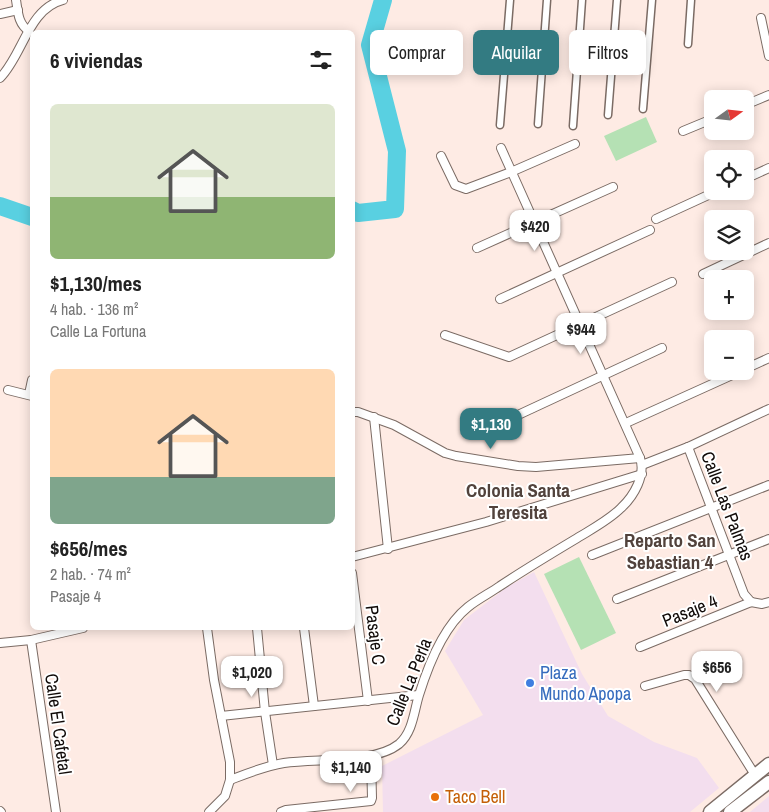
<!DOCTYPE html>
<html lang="es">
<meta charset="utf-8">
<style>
body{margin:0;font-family:"Archivo Narrow",sans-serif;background:#f2f2f2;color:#222;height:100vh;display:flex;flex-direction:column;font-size:19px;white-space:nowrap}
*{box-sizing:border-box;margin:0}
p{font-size:16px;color:#767676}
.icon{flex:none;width:28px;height:28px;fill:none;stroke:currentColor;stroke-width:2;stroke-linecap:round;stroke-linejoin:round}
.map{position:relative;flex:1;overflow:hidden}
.sheet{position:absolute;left:30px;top:30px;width:325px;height:600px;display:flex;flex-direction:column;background:#fff;border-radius:8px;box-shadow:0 2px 12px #0003}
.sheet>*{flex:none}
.hud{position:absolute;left:370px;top:30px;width:324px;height:45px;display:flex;gap:10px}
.needle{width:32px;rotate:75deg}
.controls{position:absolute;left:704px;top:90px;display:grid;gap:10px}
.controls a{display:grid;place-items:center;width:50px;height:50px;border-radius:8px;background:#fff;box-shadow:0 2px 12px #0003;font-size:25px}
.price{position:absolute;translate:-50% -42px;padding:0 11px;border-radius:10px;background:#fff;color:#222;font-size:16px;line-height:32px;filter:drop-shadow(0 1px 2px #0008)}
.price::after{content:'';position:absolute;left:50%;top:30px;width:15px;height:11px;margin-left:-8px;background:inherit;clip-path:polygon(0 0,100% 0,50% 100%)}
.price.current{background:#337b82;color:#fff}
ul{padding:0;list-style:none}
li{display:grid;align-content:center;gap:10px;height:265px;padding:0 20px}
li span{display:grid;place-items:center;height:155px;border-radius:8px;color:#555}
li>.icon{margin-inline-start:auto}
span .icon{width:90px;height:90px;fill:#fffc;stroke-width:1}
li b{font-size:21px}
h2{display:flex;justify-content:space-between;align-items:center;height:60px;padding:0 20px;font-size:21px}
.chip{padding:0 18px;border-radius:8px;background:#fff;box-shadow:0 2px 12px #0003;font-size:18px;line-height:45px}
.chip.current{background:#337b82;color:#fff}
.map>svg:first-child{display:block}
</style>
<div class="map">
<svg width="769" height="812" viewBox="0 0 769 812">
<rect width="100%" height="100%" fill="#feebe4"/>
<g fill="#f3deee">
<path d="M534,572L582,674L608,716L654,742L697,758L719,788L690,812H383L382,766L483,715L445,651L464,620L507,587Z"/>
<path d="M769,796V812H750Z"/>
</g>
<g fill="#b5e1b4">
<path d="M646,117L657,142L616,161L604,136Z"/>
<path d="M579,557L616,633L581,650L544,574Z"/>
</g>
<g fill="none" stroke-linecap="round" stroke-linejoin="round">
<g stroke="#59d0e1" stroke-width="18">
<path d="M0,206L32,217"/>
<path d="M352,210L358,213L395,209L397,151L370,45L383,0"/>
</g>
<g stroke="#7b6b64" stroke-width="9">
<g id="pedestrian">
<path d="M688,44L691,0"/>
<path d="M643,109L652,0"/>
<path d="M608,115L617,0"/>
<path d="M538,124L547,0"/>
<path d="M500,125L510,0"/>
<path d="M573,126L582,0"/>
</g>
</g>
<g stroke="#7b6b64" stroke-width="10">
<g id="minor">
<path d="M16,0C18,12 18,24 29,31"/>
<path d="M0,14L18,10"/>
<path d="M761,18L769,56"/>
<path d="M0,78C23,55 28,9 63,0"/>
<path d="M745,105L769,95"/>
<path d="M683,131L712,119"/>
<path d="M441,156L455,185L466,189L511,172L575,144"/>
<path d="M745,179L769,168"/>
<path d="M656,219L717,191"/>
<path d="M477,248L613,187"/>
<path d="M703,274L769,243"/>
<path d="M500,299L650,230"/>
<path d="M445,335L509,357L672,282"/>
<path d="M745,369L769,358"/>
<path d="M8,390L32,396"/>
<path d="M29,394L32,380"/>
<path d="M352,412H358L394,425L445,453L456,456L518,466L536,467L640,458"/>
<path d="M518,415L662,348"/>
<path d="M374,417L388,549"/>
<path d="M626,423L741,371"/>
<path d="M688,447L744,594L751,602"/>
<path d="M642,465L688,447L769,409"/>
<path d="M592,555L769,485"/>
<path d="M352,557L486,522L642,474"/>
<path d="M352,573L368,701"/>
<path d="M617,599L769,539"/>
<path d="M751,602L762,604L769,602"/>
<path d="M207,628L214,680L230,762V780L225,796L209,812"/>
<path d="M257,628L265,712L273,765"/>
<path d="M304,628L314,706"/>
<path d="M31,640L56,812"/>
<path d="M0,643L31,640L83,628"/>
<path d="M640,647L751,602"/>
<path d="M645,686L684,675H689L695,679L755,775"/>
<path d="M221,716L418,695"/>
<path d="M230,780C248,773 265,766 284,763C316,758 374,764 399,744C413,732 414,711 419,695C428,666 444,626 468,607C478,599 490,593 500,586C524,570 549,555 574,540C590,530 608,521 621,508C634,496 646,475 640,458L501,148"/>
<path d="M0,811L1,812"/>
<path d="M281,812L286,810L371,801L372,798L371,757"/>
</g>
</g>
<g stroke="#7b6b64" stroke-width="15">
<g id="primary">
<path d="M710,812L769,764"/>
<path d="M730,812L769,782"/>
</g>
</g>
<use href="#pedestrian" stroke="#fff" stroke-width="6"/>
<use href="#minor" stroke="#fff" stroke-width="8"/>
<use href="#primary" stroke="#fff" stroke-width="12"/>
</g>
<circle fill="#3f7fe0" stroke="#fff" stroke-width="2" cx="530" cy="683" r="5"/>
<circle fill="#e8710a" stroke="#fff" stroke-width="2" cx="435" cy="797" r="5"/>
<g text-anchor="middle" stroke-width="4" stroke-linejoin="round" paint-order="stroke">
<g font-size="18" fill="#100a08" stroke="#fff">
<text transform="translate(727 506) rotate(69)" y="6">Calle Las Palmas</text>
<text transform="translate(690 611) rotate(-22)" y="6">Pasaje 4</text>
<text transform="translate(375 635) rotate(83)" y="6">Pasaje C</text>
<text transform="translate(409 682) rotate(-68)" y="6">Calle La Perla</text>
<text transform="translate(58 724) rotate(82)" y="6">Calle El Cafetal</text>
</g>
<g font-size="18" fill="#366cbe" stroke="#fff" text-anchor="start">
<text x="540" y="679">Plaza<tspan x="540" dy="21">Mundo Apopa</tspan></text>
</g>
<g font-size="18" fill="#c56008" stroke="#fff" text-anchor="start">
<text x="445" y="803">Taco Bell</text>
</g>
<g font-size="19" font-weight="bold" fill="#51423c" stroke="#fff">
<text x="518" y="497">Colonia Santa<tspan x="518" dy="22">Teresita</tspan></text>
<text x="670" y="547">Reparto San<tspan x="670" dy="22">Sebastian 4</tspan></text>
</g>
</g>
</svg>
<div class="controls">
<a><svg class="needle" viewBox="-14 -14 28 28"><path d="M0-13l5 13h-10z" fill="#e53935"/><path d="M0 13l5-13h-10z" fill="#767676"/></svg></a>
<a><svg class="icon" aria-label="locate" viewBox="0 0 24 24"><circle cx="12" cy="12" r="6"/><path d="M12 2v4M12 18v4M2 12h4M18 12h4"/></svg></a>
<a><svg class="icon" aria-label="layers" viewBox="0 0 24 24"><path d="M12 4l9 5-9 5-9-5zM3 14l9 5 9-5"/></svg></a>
<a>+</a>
<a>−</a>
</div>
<b class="price" style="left:535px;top:252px">$420</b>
<b class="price" style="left:581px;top:355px">$944</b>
<b class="price current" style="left:491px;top:450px">$1,130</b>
<b class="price" style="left:717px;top:693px">$656</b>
<b class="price" style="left:252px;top:698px">$1,020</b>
<b class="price" style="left:351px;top:793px">$1,140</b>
<div class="hud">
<a class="chip">Comprar</a>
<a class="chip current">Alquilar</a>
<a class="chip">Filtros</a>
</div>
<section class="sheet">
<h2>6 viviendas<svg class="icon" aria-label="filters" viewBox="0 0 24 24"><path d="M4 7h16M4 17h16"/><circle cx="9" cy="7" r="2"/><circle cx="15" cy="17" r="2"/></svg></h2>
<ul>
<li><span style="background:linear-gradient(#dfe7d0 60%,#8fb573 0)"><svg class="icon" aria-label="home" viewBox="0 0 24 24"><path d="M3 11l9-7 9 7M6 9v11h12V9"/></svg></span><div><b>$1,130/mes</b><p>4 hab. · 136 m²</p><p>Calle La Fortuna</p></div></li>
<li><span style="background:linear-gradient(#ffd9b3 70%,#7fa58c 0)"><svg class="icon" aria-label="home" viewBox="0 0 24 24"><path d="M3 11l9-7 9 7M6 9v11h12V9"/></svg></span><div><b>$656/mes</b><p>2 hab. · 74 m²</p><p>Pasaje 4</p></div></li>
</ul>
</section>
</div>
